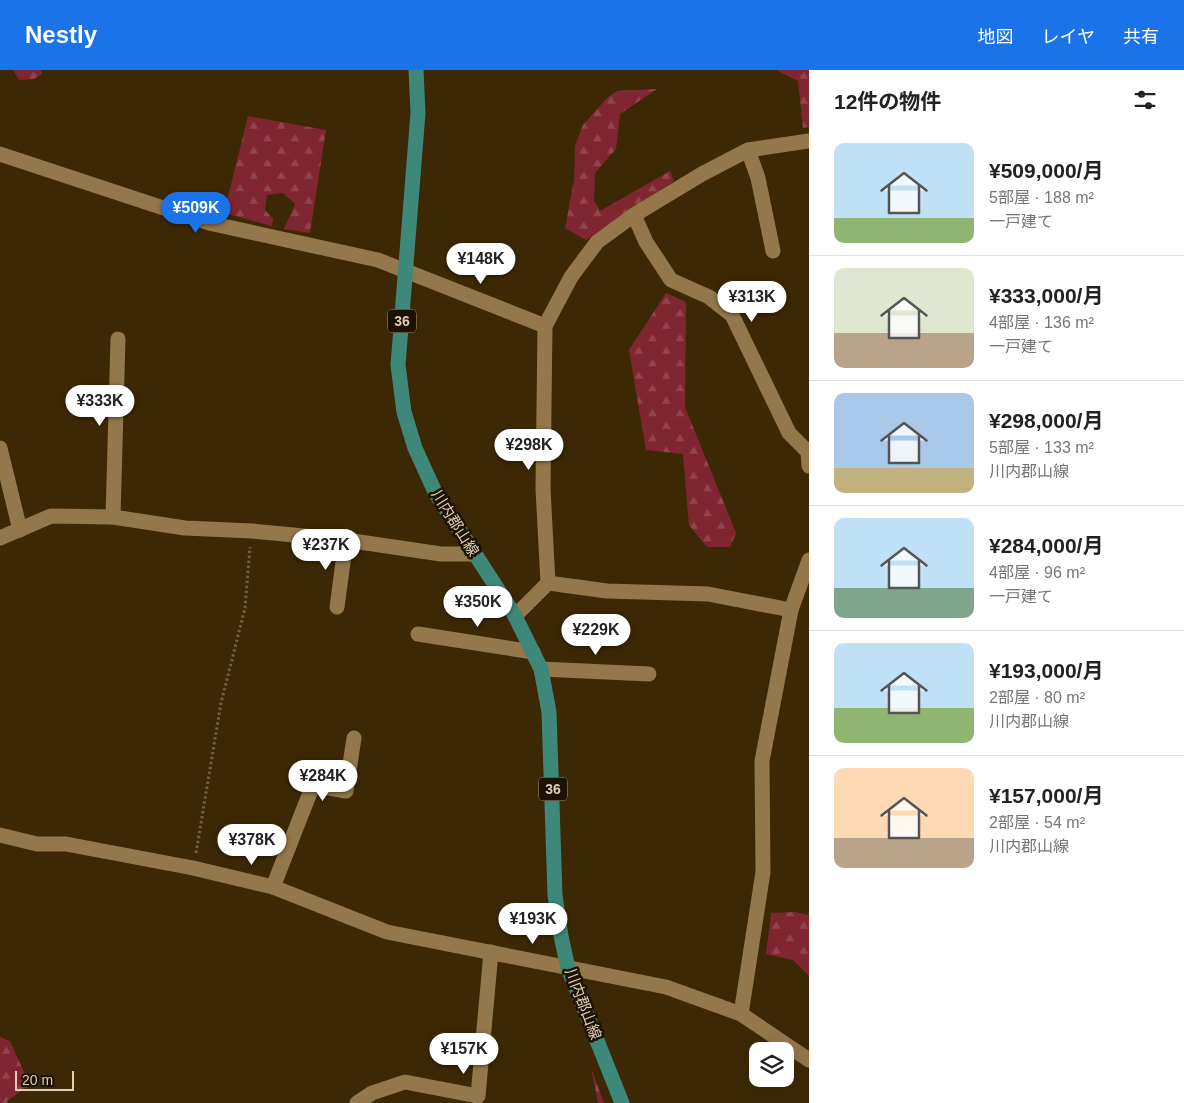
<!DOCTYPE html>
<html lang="ja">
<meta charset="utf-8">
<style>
body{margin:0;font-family:Arial,"Noto Sans JP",sans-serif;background:#f2f2f2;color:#222;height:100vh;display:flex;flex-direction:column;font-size:19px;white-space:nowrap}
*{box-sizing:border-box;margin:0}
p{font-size:16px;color:#767676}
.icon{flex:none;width:28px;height:28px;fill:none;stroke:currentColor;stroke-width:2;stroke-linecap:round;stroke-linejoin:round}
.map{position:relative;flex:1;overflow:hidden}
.panel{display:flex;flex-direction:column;background:#fff;width:375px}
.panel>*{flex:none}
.controls{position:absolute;left:749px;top:972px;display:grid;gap:10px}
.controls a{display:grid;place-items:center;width:45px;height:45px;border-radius:10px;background:#fff;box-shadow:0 5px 20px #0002;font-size:25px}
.scale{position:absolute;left:15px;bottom:12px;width:59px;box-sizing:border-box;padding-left:5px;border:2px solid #dfcfb9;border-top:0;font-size:14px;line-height:18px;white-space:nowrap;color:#dfcfb9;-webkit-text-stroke:4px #1d1202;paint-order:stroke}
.price{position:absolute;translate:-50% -42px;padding:0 11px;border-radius:18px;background:#fff;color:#222;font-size:16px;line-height:32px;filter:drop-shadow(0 1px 2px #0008)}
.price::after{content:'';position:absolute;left:50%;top:30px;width:15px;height:11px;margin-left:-8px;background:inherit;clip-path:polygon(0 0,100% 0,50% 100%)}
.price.selected{background:#1a73e8;color:#fff}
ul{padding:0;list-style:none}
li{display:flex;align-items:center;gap:15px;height:125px;padding:0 25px}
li+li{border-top:1px solid #e0e0e0}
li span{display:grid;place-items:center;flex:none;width:140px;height:100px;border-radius:10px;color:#555}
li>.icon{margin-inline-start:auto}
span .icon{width:60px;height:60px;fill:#fffc;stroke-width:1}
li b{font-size:21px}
h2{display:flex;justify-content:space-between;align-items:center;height:60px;padding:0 25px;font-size:21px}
header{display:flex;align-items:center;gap:30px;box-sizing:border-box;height:70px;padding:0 25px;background:#1a73e8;color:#fff}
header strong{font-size:24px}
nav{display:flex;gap:28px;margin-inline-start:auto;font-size:18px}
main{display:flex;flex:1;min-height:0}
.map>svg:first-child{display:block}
</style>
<header>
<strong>Nestly</strong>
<nav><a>地図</a><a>レイヤ</a><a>共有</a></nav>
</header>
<main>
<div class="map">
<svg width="809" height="1033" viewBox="0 0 809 1033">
<defs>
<pattern id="forest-firs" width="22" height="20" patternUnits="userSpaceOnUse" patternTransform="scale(1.25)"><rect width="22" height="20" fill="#802631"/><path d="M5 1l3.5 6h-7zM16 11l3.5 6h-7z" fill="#92444d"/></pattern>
</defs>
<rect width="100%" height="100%" fill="#3c2805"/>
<g fill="url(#forest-firs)">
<path d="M13,0H41L42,4L34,9L19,10Z"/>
<path d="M776,0H809V57L803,58L798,11Z"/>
<path d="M657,19L620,44L616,79L595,103L594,130L600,141L670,101L674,111L586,170L565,158L574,110L575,76L583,55L607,28L617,21Z"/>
<path d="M248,46L326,60L310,163L284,159L295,134L283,123L267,125L265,140L273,149L272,156L224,143Z"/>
<path d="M666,223L686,232L685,337L736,463L730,477H707L689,455L683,384L646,380L629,280Z"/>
<path d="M795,842L809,845V906L793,890L766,884L771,843Z"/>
<path d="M0,967L10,971L30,1015L7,1031L8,1033H0Z"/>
<path d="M591,998L604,1033H598Z"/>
</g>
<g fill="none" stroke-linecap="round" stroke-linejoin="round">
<path stroke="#725f40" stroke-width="3" stroke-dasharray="2.5 2.5" stroke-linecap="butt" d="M196,783L221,633L245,538L250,477"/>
<g stroke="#94774b" stroke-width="15">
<path d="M748,80L758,108L773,181"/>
<path d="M0,84L209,153L378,190L545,256"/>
<path d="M634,145L646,172L671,210L709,227L732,245L789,363L808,382L809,396"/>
<path d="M0,378L20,460"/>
<path d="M113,447L118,269"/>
<path d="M0,468L51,446L113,447L185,458L252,461L346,470L441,484H474"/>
<path d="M548,513L607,521L708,524L791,540L762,691L763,802L741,944"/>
<path d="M337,537L346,470"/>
<path d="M791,540L809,490"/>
<path d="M515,546L548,513L543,419L545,256L571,207L597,172L634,145L702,104L748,80L809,71"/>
<path d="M418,564L533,582"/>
<path d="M541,599L649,604"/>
<path d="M0,765L37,774H66L193,798L273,817L387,862L666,917L741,944L809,990"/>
<path d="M273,817L313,715L346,721L354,668"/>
<path d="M357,1033L372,1023L405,1012L478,1026L491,882"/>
</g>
<path stroke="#3e8879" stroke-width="15" d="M416,0L418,43L398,295L404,342L415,378L435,422L515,546L541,599L549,642L555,825L561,866L568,898L622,1033"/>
</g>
<g text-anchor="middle" stroke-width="5" stroke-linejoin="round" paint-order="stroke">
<g fill="#1d1202" stroke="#a59682" stroke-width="1">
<rect x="388" y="239.5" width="28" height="23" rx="4"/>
<rect x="539" y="707.5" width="28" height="23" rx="4"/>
</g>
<g font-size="14" font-weight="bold" fill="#dfcfb9">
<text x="402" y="256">36</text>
<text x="553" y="724">36</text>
</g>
<g font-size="15" fill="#dfcfb9" stroke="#1d1202">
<text transform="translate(455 453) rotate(58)" y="5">川内郡山線</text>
<text transform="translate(583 934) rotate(69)" y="5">川内郡山線</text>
</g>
</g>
</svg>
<div class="controls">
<a><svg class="icon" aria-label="layers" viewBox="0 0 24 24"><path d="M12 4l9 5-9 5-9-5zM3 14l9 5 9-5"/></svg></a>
</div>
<div class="scale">20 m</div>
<b class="price selected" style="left:196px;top:164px">¥509K</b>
<b class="price" style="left:481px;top:215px">¥148K</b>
<b class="price" style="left:752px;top:253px">¥313K</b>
<b class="price" style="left:100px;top:357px">¥333K</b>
<b class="price" style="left:529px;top:401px">¥298K</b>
<b class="price" style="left:326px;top:501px">¥237K</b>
<b class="price" style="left:478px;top:558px">¥350K</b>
<b class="price" style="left:596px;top:586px">¥229K</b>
<b class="price" style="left:323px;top:732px">¥284K</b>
<b class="price" style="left:252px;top:796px">¥378K</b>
<b class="price" style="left:533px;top:875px">¥193K</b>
<b class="price" style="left:464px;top:1005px">¥157K</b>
</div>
<section class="panel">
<h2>12件の物件<svg class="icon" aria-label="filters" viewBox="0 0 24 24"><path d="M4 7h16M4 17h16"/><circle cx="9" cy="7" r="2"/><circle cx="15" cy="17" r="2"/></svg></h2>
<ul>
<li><span style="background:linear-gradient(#bfe0f5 75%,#8fb573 0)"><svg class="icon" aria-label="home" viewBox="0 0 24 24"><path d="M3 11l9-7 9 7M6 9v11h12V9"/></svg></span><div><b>¥509,000/月</b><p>5部屋 · 188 m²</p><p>一戸建て</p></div></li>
<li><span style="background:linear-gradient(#dfe7d0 65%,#b9a48a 0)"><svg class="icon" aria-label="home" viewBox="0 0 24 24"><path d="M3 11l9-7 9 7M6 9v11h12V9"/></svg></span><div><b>¥333,000/月</b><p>4部屋 · 136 m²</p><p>一戸建て</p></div></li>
<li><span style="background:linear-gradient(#a9c7e8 75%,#c2b280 0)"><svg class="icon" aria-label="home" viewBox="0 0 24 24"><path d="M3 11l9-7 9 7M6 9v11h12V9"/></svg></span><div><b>¥298,000/月</b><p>5部屋 · 133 m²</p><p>川内郡山線</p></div></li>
<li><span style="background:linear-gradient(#bfe0f5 70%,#7fa58c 0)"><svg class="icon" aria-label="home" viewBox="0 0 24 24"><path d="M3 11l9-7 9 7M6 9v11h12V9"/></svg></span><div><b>¥284,000/月</b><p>4部屋 · 96 m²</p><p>一戸建て</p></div></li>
<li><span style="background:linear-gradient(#bfe0f5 65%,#8fb573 0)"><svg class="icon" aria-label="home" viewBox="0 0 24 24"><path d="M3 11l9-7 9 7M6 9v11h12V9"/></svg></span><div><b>¥193,000/月</b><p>2部屋 · 80 m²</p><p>川内郡山線</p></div></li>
<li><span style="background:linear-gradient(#ffd9b3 70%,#b9a48a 0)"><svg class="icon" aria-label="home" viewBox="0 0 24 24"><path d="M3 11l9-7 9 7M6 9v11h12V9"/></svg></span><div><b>¥157,000/月</b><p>2部屋 · 54 m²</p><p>川内郡山線</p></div></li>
</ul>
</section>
</main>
